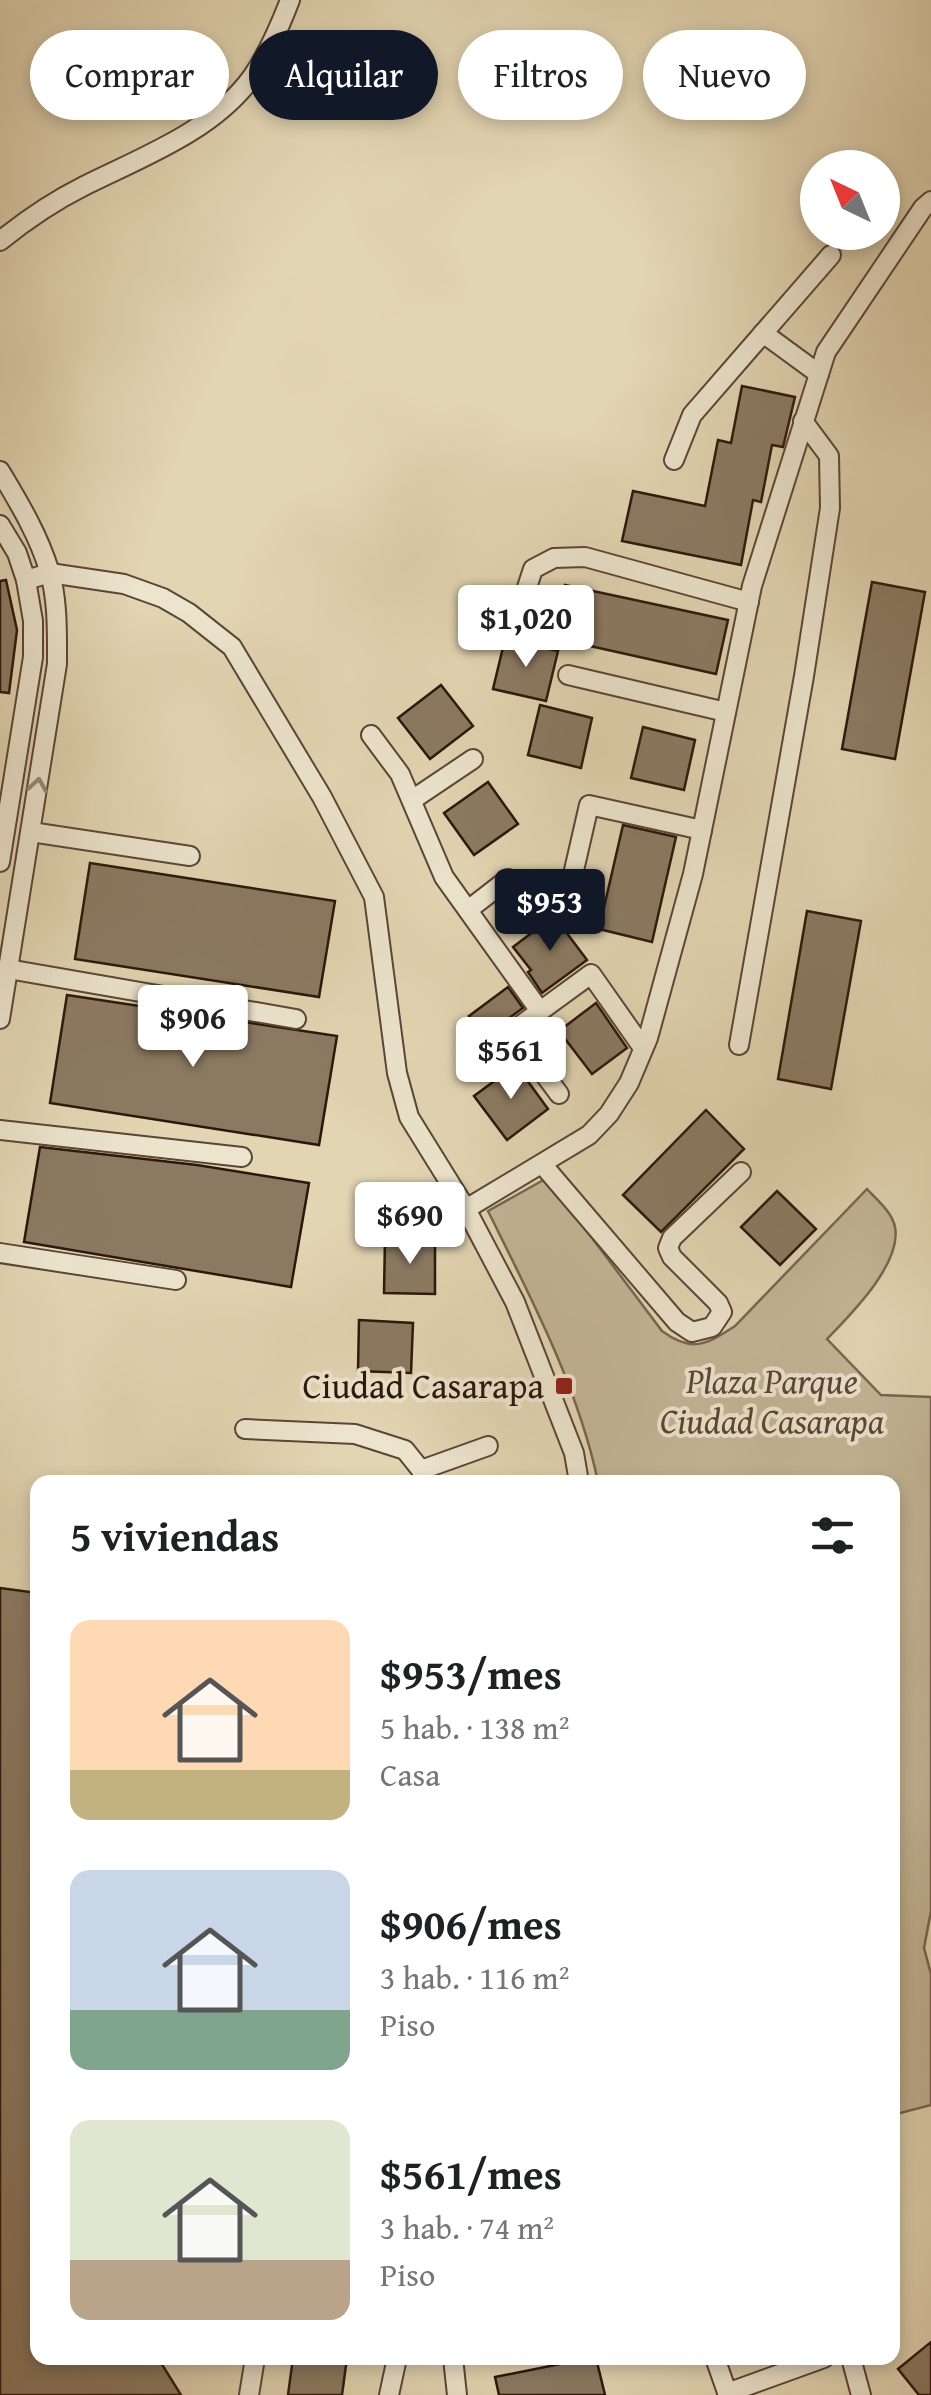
<!DOCTYPE html>
<html lang="es">
<meta charset="utf-8">
<style>
body{margin:0;font-family:"Gentium Book Plus",serif;background:#f6f6f6;color:#202124;height:100vh;display:flex;flex-direction:column;font-size:38px;white-space:nowrap}
*{box-sizing:border-box;margin:0}
p{font-size:32px;color:#757577}
.icon{flex:none;width:55px;height:55px;fill:none;stroke:currentColor;stroke-width:2;stroke-linecap:round;stroke-linejoin:round}
.map{position:relative;flex:1;overflow:hidden}
.details{position:absolute;left:30px;top:1475px;width:870px;height:890px;display:flex;flex-direction:column;background:#fff;border-radius:20px;box-shadow:0 5px 15px #0003}
.details>*{flex:none}
.top-card{position:absolute;left:30px;top:30px;width:872px;height:90px;display:flex;gap:20px}
.needle{width:65px;rotate:317deg}
.buttons{position:absolute;left:800px;top:150px;display:grid;gap:20px}
.buttons a{display:grid;place-items:center;width:100px;height:100px;border-radius:50%;background:#fff;box-shadow:0 5px 15px #0003;font-size:50px}
.price{position:absolute;translate:-50% -85px;padding:0 22px;border-radius:10px;background:#fff;color:#222;font-size:32px;line-height:65px;filter:drop-shadow(0 2px 5px #0008)}
.price::after{content:'';position:absolute;left:50%;top:60px;width:30px;height:22px;margin-left:-15px;background:inherit;clip-path:polygon(0 0,100% 0,50% 100%)}
.price.active{background:#111827;color:#fff}
ul{padding:0;list-style:none}
li{display:flex;align-items:center;gap:30px;height:250px;padding:0 40px}
li span{display:grid;place-items:center;flex:none;width:280px;height:200px;border-radius:20px;color:#555}
li>.icon{margin-inline-start:auto}
span .icon{width:120px;height:120px;fill:#fffc;stroke-width:1}
li b{font-size:42px}
h2{display:flex;justify-content:space-between;align-items:center;height:120px;padding:0 40px;font-size:42px}
.chip{padding:0 35px;border-radius:45px;background:#fff;box-shadow:0 5px 15px #0003;font-size:35px;line-height:90px}
.chip.active{background:#111827;color:#fff}
.map>svg:first-child{display:block}
</style>
<div class="map">
<svg width="931" height="2395" viewBox="0 0 931 2395">
<rect width="100%" height="100%" fill="#e2d5b2"/>
<filter id="stains"><feTurbulence type="fractalNoise" baseFrequency=".002" numOctaves="4"/><feColorMatrix values="0 0 0 0 .2 0 0 0 0 .09 0 0 0 0 .02 0 0 0 .5 -.17"/></filter>
<radialGradient id="worn" r=".72"><stop offset=".6" stop-color="#630" stop-opacity="0"/><stop offset="1" stop-color="#630" stop-opacity=".3"/></radialGradient>
<path fill="#c3b596" stroke="#786651" stroke-width="2.5" d="M547,1178L662,1331C692,1353 706,1345 735,1326L867,1189C877,1200 892,1212 895,1227C902,1264 850,1315 827,1339L881,1395L931,1397V1911L924,1948L931,1974V2105L893,2115L892,1482H598C578,1387 531,1298 488,1211Z"/>
<g fill="#8b7a62" stroke="#2c170c" stroke-width="2.5">
<path d="M742,386L795,397L783,447L772,445L761,502L753,500L741,565L622,541L633,491L705,506L718,440L731,443Z"/>
<path d="M6,580L17,630L9,693L0,692V581Z"/>
<path d="M872,582L925,592L895,759L842,749Z"/>
<path d="M565,585L728,620L716,674L554,638Z"/>
<path d="M505,639L558,651L546,701L493,689Z"/>
<path d="M441,685L473,726L430,759L398,718Z"/>
<path d="M540,705L592,718L581,768L528,755Z"/>
<path d="M643,727L695,740L684,790L631,778Z"/>
<path d="M488,782L518,824L474,855L444,813Z"/>
<path d="M623,825L676,837L652,942L599,929Z"/>
<path d="M90,863L335,901L319,997L75,959Z"/>
<path d="M807,911L861,921L831,1089L778,1079Z"/>
<path d="M554,916L587,960L542,993L528,972L531,970L513,947Z"/>
<path d="M508,987L523,1008L484,1036L469,1016Z"/>
<path d="M67,995L337,1036L319,1145L50,1103Z"/>
<path d="M596,1003L627,1048L592,1074L559,1031Z"/>
<path d="M516,1065L548,1109L507,1140L474,1096Z"/>
<path d="M706,1110L744,1149L661,1232L623,1195Z"/>
<path d="M40,1147L197,1165L309,1183L291,1287L24,1242Z"/>
<path d="M777,1191L816,1229L780,1265L741,1227Z"/>
<path d="M385,1239L435,1240V1294L384,1293Z"/>
<path d="M359,1320L413,1323L411,1373L358,1371Z"/>
<path d="M0,1588L38,1593V2358H158L181,2395H0Z"/>
<path d="M931,2342V2395H919L898,2369Z"/>
<path d="M293,2358H347L342,2395H288Z"/>
<path d="M590,2358H596L605,2395H499L495,2377Z"/>
</g>
<g fill="none" stroke-linecap="round" stroke-linejoin="round">
<g stroke="#5a4636" stroke-width="22">
<g id="minor">
<path d="M0,241C26,220 54,201 84,186C142,157 213,131 252,77C268,54 280,26 290,0"/>
<path d="M763,333L819,374"/>
<path d="M674,460L692,415L831,255"/>
<path d="M0,471C19,503 38,534 49,570C58,599 57,634 57,664L0,1019"/>
<path d="M0,525L17,553L26,580L33,621V657L0,862"/>
<path d="M26,580L50,573L124,584L163,598L189,613L232,647L322,797L374,897L397,1073L409,1117L466,1209L515,1302L574,1453L579,1482"/>
<path d="M517,618L533,569L554,558L585,557L749,602"/>
<path d="M568,675L726,712"/>
<path d="M371,735L400,774L444,877L540,1011"/>
<path d="M412,800L473,759"/>
<path d="M31,832L190,856"/>
<path d="M572,879L589,805L702,830"/>
<path d="M468,910L508,879"/>
<path d="M8,969L296,1019"/>
<path d="M513,1032L559,1094"/>
<path d="M739,1045L804,676L830,508L829,456L803,421"/>
<path d="M480,1055L591,974L643,1048"/>
<path d="M0,1130L242,1157"/>
<path d="M542,1164L677,1322L692,1332L712,1327L722,1312L718,1303L672,1257L668,1248L672,1238L741,1172"/>
<path d="M466,1209L589,1135L609,1114L629,1083L648,1038L693,874L752,586L819,374L826,352L923,208L931,201"/>
<path d="M0,1253L176,1280"/>
<path d="M245,1429L355,1434L405,1450L421,1470L426,1482"/>
<path d="M421,1470L488,1446"/>
<path d="M453,2358L457,2395"/>
<path d="M715,2358L728,2395"/>
<path d="M851,2358L861,2395"/>
<path d="M727,2393L824,2358"/>
<path d="M249,2395L255,2358"/>
<path d="M389,2395L397,2358"/>
</g>
</g>
<use href="#minor" stroke="#ece4cd" stroke-width="18"/>
</g>
<defs><path id="oneway-chevron" d="M-2-3.5L2.5 0L-2 3.5" fill="none" stroke-width="1.6" stroke-linecap="round" stroke-linejoin="round" transform="scale(2.5)"/></defs>
<use stroke="#968876" href="#oneway-chevron" transform="translate(38 785) rotate(-81)"/>
<rect fill="#8f2418" stroke="#ece4cd" stroke-width="4" x="554" y="1376" width="20" height="20" rx="5"/>
<g text-anchor="middle" stroke-width="8" stroke-linejoin="round" paint-order="stroke">
<g font-size="35" font-style="italic" fill="#594635" stroke="#ece4cd">
<text x="772" y="1393">Plaza Parque<tspan x="772" dy="40">Ciudad Casarapa</tspan></text>
</g>
<g font-size="35" fill="#2c170c" stroke="#ece4cd" text-anchor="end">
<text x="544" y="1398">Ciudad Casarapa</text>
</g>
</g>
<rect width="100%" height="100%" filter="url(#stains)"/>
<rect width="100%" height="100%" fill="url(#worn)"/>
</svg>
<div class="buttons">
<a><svg class="needle" viewBox="-14 -14 28 28"><path d="M0-13l5 13h-10z" fill="#e53935"/><path d="M0 13l5-13h-10z" fill="#757577"/></svg></a>
</div>
<b class="price" style="left:526px;top:670px">$1,020</b>
<b class="price active" style="left:550px;top:954px">$953</b>
<b class="price" style="left:193px;top:1070px">$906</b>
<b class="price" style="left:511px;top:1102px">$561</b>
<b class="price" style="left:410px;top:1267px">$690</b>
<div class="top-card">
<a class="chip">Comprar</a>
<a class="chip active">Alquilar</a>
<a class="chip">Filtros</a>
<a class="chip">Nuevo</a>
</div>
<section class="details">
<h2>5 viviendas<svg class="icon" aria-label="filters" viewBox="0 0 24 24"><path d="M4 7h16M4 17h16"/><circle cx="9" cy="7" r="2"/><circle cx="15" cy="17" r="2"/></svg></h2>
<ul>
<li><span style="background:linear-gradient(#ffd9b3 75%,#c2b280 0)"><svg class="icon" aria-label="home" viewBox="0 0 24 24"><path d="M3 11l9-7 9 7M6 9v11h12V9"/></svg></span><div><b>$953/mes</b><p>5 hab. · 138 m²</p><p>Casa</p></div></li>
<li><span style="background:linear-gradient(#c9d6e8 70%,#7fa58c 0)"><svg class="icon" aria-label="home" viewBox="0 0 24 24"><path d="M3 11l9-7 9 7M6 9v11h12V9"/></svg></span><div><b>$906/mes</b><p>3 hab. · 116 m²</p><p>Piso</p></div></li>
<li><span style="background:linear-gradient(#dfe7d0 70%,#b9a48a 0)"><svg class="icon" aria-label="home" viewBox="0 0 24 24"><path d="M3 11l9-7 9 7M6 9v11h12V9"/></svg></span><div><b>$561/mes</b><p>3 hab. · 74 m²</p><p>Piso</p></div></li>
</ul>
</section>
</div>
